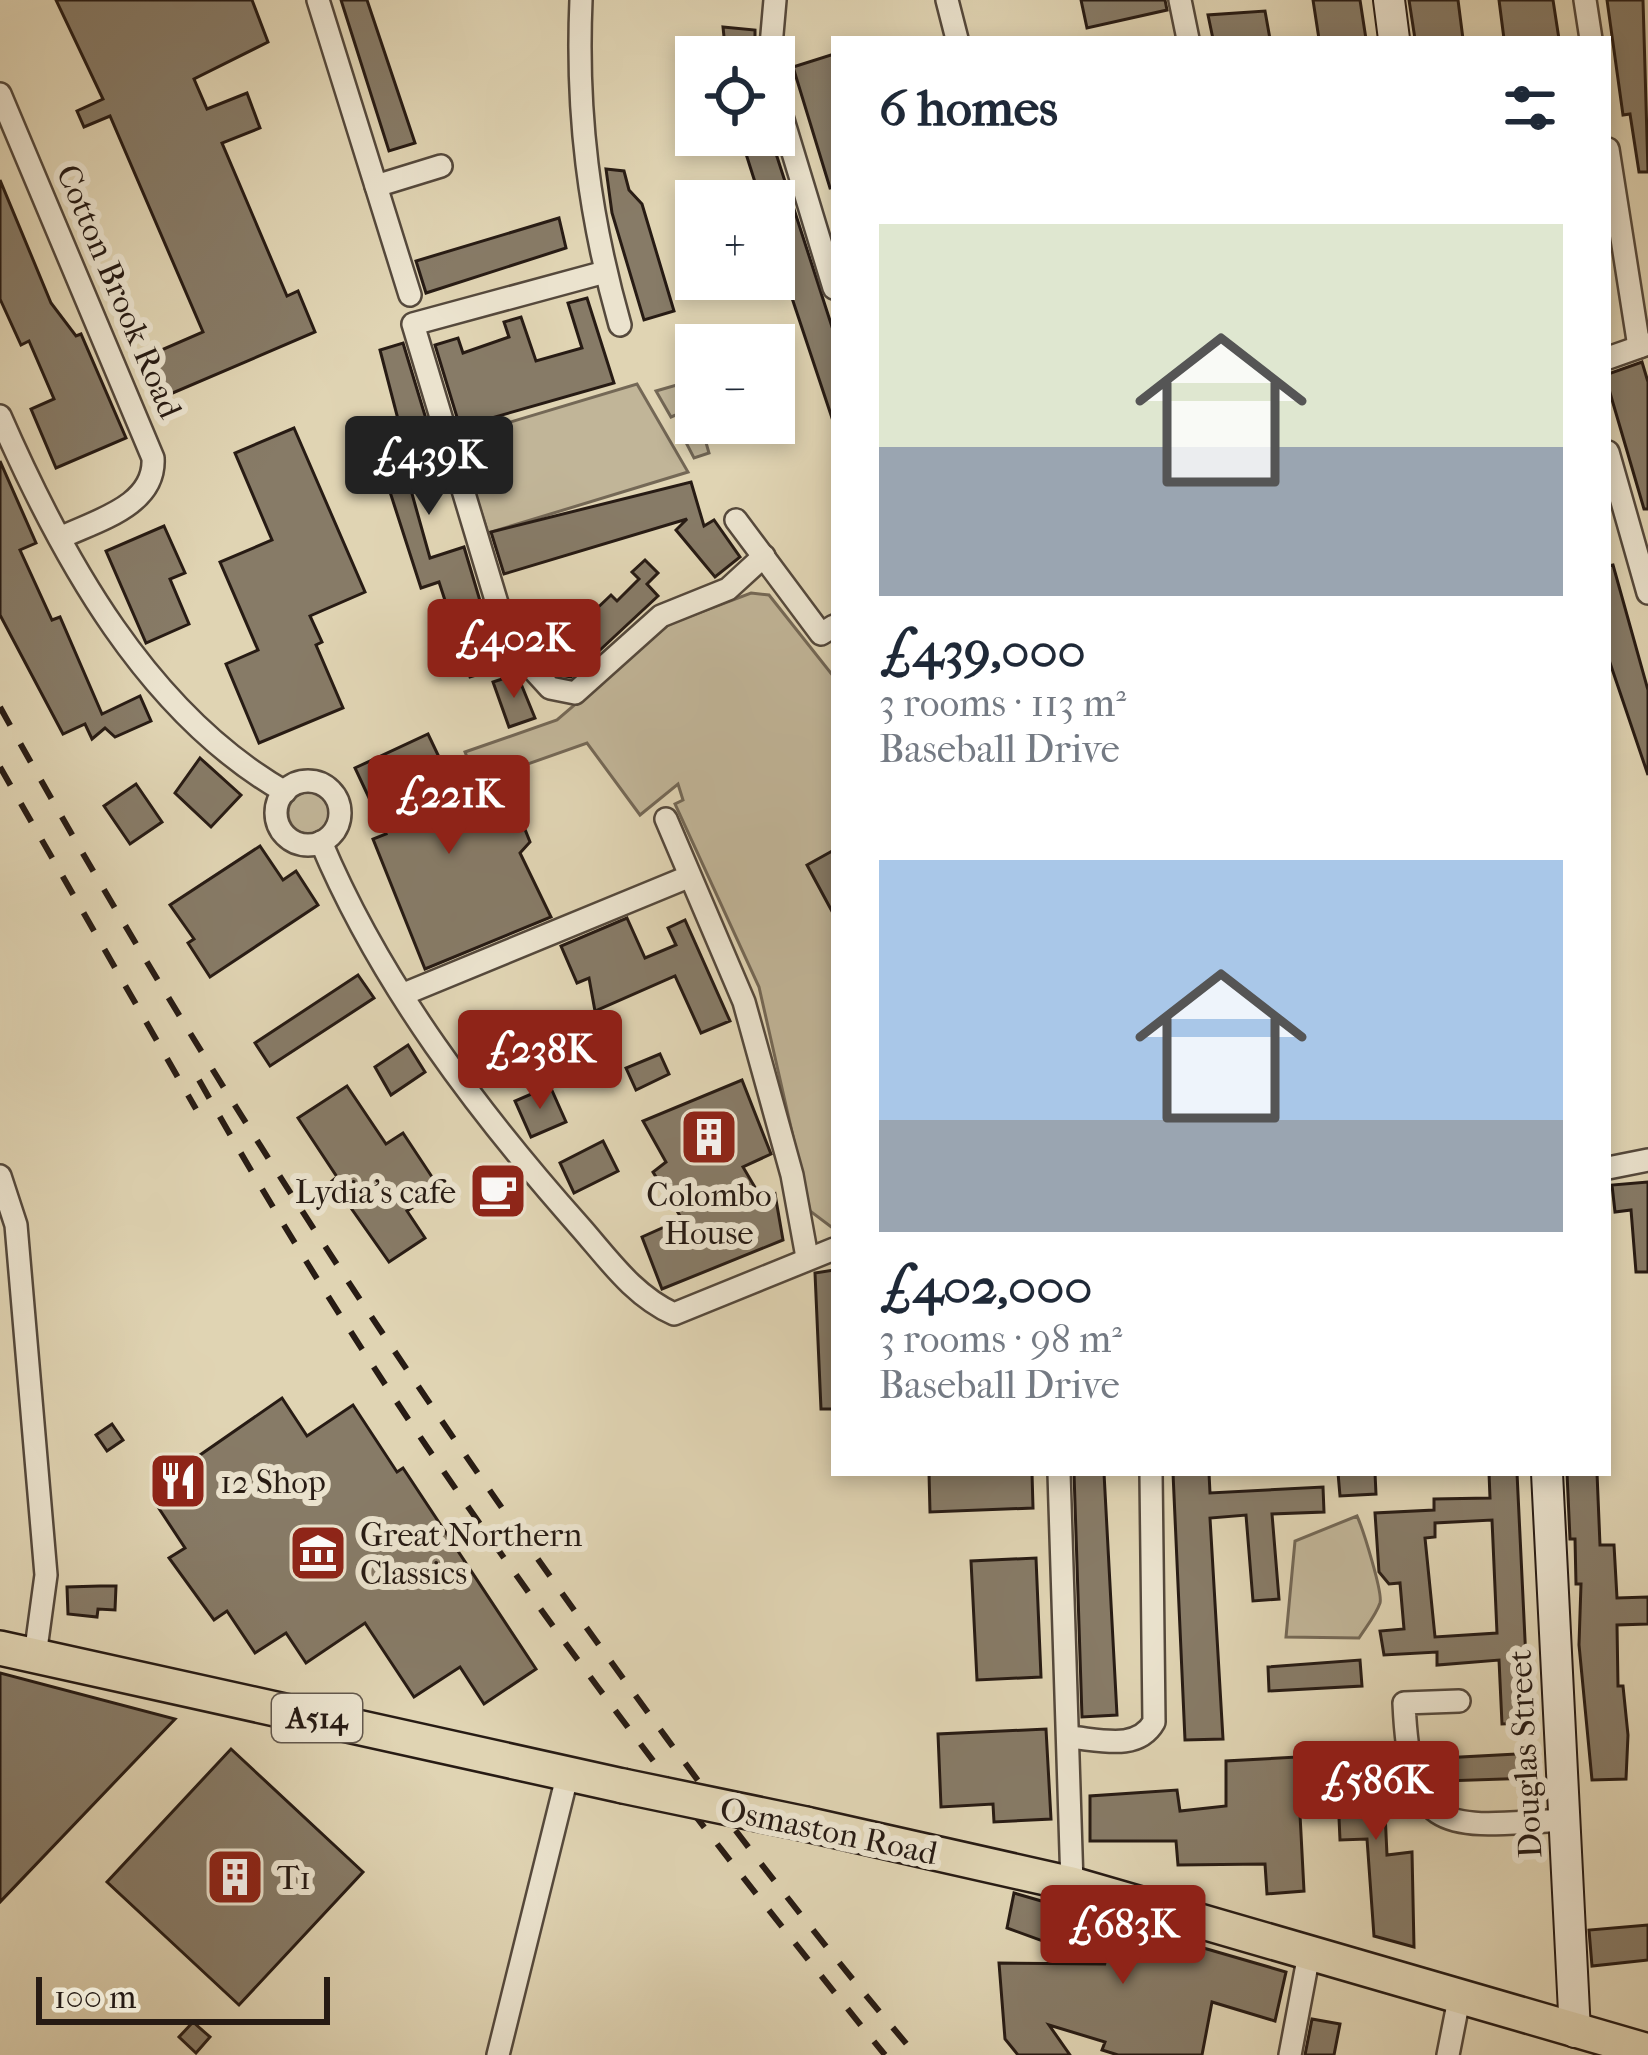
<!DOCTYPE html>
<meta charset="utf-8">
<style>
body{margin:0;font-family:"IM FELL French Canon",serif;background:#f6f6f7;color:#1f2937;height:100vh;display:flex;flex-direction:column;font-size:45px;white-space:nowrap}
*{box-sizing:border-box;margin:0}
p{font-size:39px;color:#747a83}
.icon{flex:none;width:66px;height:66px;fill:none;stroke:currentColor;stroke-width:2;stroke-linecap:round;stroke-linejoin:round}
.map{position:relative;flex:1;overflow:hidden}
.details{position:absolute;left:831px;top:36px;width:780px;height:1440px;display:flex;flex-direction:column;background:#fff;border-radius:0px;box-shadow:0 6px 18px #0003}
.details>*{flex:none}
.controls{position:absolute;left:675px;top:36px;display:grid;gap:24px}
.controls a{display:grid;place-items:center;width:120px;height:120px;border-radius:0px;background:#fff;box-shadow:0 6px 18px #0003;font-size:60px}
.scale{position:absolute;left:36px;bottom:30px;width:294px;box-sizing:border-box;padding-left:12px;border:6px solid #271b14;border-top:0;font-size:33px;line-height:42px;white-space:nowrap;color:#271b14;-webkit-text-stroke:9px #ebe3ce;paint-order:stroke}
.price{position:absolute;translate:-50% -102px;padding:0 27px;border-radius:12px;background:#8f2418;color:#fff;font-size:39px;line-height:78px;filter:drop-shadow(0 3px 6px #0008)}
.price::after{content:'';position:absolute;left:50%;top:72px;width:36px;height:27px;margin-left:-18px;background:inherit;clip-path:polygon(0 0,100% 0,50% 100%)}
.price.selected{background:#222;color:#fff}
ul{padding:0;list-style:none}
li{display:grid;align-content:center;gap:24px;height:636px;padding:0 48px}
li span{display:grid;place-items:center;height:372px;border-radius:0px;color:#555}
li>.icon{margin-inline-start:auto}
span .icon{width:216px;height:216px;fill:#fffc;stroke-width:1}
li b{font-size:51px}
h2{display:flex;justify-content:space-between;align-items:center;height:144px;padding:0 48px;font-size:51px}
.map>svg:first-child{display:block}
</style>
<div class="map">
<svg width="1648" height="2055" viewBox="0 0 1648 2055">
<rect width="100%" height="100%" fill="#e0d4b3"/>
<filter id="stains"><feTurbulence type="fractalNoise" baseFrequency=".00167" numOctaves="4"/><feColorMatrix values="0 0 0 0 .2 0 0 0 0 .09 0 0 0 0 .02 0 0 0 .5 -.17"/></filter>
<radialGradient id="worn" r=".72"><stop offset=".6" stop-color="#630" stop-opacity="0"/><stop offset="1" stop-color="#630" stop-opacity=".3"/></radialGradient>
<g fill="#c1b598" stroke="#746856" stroke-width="3">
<path d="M687,382L695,407L671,417L656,391Z"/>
<path d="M637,384L688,472L488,533L457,438Z"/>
<path d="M701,425L709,453L694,458L680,431Z"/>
<path d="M751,593L769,595L834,677V1229L810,1211L759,987L675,804L683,800L678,784L640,815L587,743L477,782L465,752L557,720L669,624Z"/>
<circle cx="309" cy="813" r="21"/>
<path d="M1357,1516C1363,1529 1383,1593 1380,1603C1376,1615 1366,1627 1359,1638L1286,1637L1295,1541Z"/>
</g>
<g fill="#877b67" stroke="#271b14" stroke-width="3" fill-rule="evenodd">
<path d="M56,0H252L268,42L194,79L207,109L247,93L260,128L222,143L287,296L298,291L315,332L154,401L136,361L203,332L110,116L84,127L77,111L103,99Z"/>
<path d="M341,0H367L415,143L389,151Z"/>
<path d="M1081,0H1165L1167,10L1087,28Z"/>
<path d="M1313,0H1360L1366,39H1319Z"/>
<path d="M1409,0H1458L1463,39H1415Z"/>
<path d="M1499,0H1553L1559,39H1504Z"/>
<path d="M1607,0H1643L1648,172H1639L1630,114L1623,115Z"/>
<path d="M1265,11L1270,39H1213L1208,15Z"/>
<path d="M723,27L755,30V57H726Z"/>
<path d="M834,54V187L830,188L793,67Z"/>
<path d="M740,135H770L834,333V424L774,244V201H761Z"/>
<path d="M606,169L624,171L629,190L642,204L674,311L644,320L612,213Z"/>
<path d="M0,180L51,303L76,336L81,334L126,438L56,468L31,409L54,399L29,341L21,345L0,299Z"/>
<path d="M559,218L566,248L426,293L416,261Z"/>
<path d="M587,298L614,383L460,427L435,345L458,338L463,353L509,337L504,322L521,317L536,361L582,348L568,303Z"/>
<path d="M403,343L433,442L400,451L430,558L464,547L500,668L470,677L439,582L421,588L370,430L399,423L380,350Z"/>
<path d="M1642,362L1648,382V509H1644L1608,386V374Z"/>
<path d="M294,428L365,592L310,616L322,642L316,645L343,708L259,743L226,664L258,650L220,562L272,540L235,453Z"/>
<path d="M0,461L36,543L20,550L52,620L60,617L102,714L140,696L151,721L115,737L105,728L92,739L85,724L63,734L0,615Z"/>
<path d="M691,482L704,526L714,520L740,557L715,577L676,530L687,519L504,574L491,532Z"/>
<path d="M164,526L185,573L170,579L189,624L146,643L106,551Z"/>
<path d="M645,560L658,573L647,584L658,596L571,677L560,675L548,663L572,641L566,638L611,595L617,601L639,579L632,572Z"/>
<path d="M1613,565L1648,690V775L1608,657V566Z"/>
<path d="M517,674L535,718L509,727L493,682Z"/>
<path d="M428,734L439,757L428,762L450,807L498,787L514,825L522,822L530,842L520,853L551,917L425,969L373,839L386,834L355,768Z"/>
<path d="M200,758L241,795L211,827L175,793Z"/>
<path d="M136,784L162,822L130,844L104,806Z"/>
<path d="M260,846L283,880L296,871L318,905L210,977L188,943L194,939L170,905Z"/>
<path d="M834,850V915L807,865Z"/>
<path d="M627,918L645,958L676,945L668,928L685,920L730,1021L701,1033L675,976L595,1011L589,978L577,983L561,946Z"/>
<path d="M358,975L374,998L270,1066L255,1043Z"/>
<path d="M408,1045L425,1072L391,1095L375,1067Z"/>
<path d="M660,1054L669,1074L636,1090L626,1068Z"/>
<path d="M742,1080L771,1154L743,1167L763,1201L775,1194L783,1240L662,1289L642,1237L682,1219L653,1172L666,1162L643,1121Z"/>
<path d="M347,1086L386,1144L403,1133L440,1189L407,1211L425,1238L389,1262L332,1181L337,1177L298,1118Z"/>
<path d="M550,1086L566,1122L531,1137L515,1101Z"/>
<path d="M603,1141L618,1171L574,1193L560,1163Z"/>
<path d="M1648,1182V1272H1636L1631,1210L1615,1212L1612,1185Z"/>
<path d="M834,1270V1409H821L815,1273Z"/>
<path d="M282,1398L307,1436L353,1405L397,1472L403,1468L536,1669L484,1704L460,1667L414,1697L365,1623L306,1663L286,1633L255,1653L227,1611L214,1620L169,1558L185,1548L158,1507L188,1487L177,1471Z"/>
<path d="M112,1424L123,1440L107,1451L96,1435Z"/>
<path d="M929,1473H1032L1033,1508L930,1512Z"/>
<path d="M1074,1473H1104L1117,1715L1082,1717Z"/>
<path d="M1173,1473H1209L1210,1493L1323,1487L1324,1512L1272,1514L1279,1599L1253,1601L1246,1515L1210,1518L1223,1739L1185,1740Z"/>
<path d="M1338,1473H1375L1376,1494L1340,1496Z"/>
<path d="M1489,1473H1517L1529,1723L1502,1724L1499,1660L1437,1665V1652L1384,1655L1380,1631L1404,1629L1400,1583L1389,1584L1379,1572L1375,1513L1434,1510V1499L1490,1498ZM1492,1520L1497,1633L1435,1637L1425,1538L1435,1537V1523Z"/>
<path d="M1567,1473H1597L1600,1545H1614L1617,1598L1648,1597V1624L1617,1625L1618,1686H1623L1628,1735L1626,1779L1592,1780L1579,1645L1581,1584H1576L1575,1539H1570Z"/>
<path d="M1036,1558L1041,1677L977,1680L971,1561Z"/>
<path d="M100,1586H116L115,1610L98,1609L97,1617L68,1614L67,1587Z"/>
<path d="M1360,1660L1362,1686L1269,1691L1268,1667Z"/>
<path d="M0,1673L175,1719L0,1902Z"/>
<path d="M1046,1729L1051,1819L994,1822L993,1804L941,1807L938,1734Z"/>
<path d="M231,1749L363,1872L239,2005L107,1882Z"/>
<path d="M1382,1749L1387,1855L1412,1852L1414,1947L1374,1936L1367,1839L1340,1840L1336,1751Z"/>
<path d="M1536,1753L1537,1778L1444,1781L1443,1758Z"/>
<path d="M1297,1757L1304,1891L1267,1894L1265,1864L1178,1865L1176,1841H1090V1796L1177,1790L1180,1811L1226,1806V1761Z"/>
<path d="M1014,1893L1286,1972L1275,2021L1212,2002L1202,2055H1118L1102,2050L1105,2042L1049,2025L1070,2055H1018L1005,2039L999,1963L1106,1964L1007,1928Z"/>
<path d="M1648,1925V1960L1592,1966L1589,1930Z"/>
<path d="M1312,2019L1340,2024L1334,2055H1305Z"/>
<path d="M193,2022L210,2037L196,2053L179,2037Z"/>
</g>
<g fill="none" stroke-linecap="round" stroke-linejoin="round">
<g stroke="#55493c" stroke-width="26">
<g id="street">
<path d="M318,0L410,295"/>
<path d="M581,0C576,113 589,216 620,325"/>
<path d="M947,0L957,39"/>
<path d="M1180,0L1188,39"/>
<path d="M1585,0L1591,39"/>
<path d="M770,57L775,0"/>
<path d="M774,90L834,288"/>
<path d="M0,94L153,458C156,506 95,521 60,538"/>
<path d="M1608,149L1639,347"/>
<path d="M376,186L441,166"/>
<path d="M605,272L413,324L509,643L550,688L575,693L661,616L728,589L764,556"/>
<path d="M1608,358L1648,344"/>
<path d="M0,416C62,558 147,713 285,792"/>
<path d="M1608,452L1648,593"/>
<path d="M736,520L821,634L834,626"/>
<circle cx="308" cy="813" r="32"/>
<path d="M666,819L744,1002L792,1175L807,1257"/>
<path d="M321,842C381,985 479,1113 581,1228C609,1260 634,1296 674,1314L834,1249"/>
<path d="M404,994L688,877"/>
<path d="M1608,1168L1648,1160"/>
<path d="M0,1176L16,1225L46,1575L35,1656"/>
<path d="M1059,1473L1072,1884"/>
<path d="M1459,1701L1404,1703C1410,1836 1443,1828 1562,1820"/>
<path d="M1068,1737C1098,1739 1137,1752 1154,1722L1151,1473"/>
<path d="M498,2055L568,1773"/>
<path d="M1290,2055L1309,1954"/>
<path d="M1448,2055L1459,1999"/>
</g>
</g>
<g stroke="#271b14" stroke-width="34">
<g id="secondary">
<path d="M1389,0L1394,39"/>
<path d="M1547,1473L1575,2032"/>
</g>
</g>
<g stroke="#271b14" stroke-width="38">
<g id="primary">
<path d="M0,1648L623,1786"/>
<path d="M806,1824L1072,1884L1648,2051"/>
</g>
</g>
<use href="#street" stroke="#ebe3ce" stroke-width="21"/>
<use href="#secondary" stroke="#ebe3ce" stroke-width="30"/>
<use href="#primary" stroke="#e0d4b3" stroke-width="33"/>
<g stroke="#271b14" stroke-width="6" stroke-dasharray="21 21" stroke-linecap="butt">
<path d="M0,707C158,993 333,1268 521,1535C646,1713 775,1890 916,2055"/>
<path d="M0,767L196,1109"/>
<path d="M199,1080C393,1426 635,1747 885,2055"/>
</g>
<g stroke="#271b14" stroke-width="38" stroke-linecap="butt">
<path id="primary-bridge" d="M623,1786L806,1824"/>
</g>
<use href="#primary-bridge" stroke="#e0d4b3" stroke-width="33"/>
</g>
<defs>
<g id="building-square" transform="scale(3)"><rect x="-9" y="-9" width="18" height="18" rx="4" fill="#8f2418" stroke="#ebe3ce"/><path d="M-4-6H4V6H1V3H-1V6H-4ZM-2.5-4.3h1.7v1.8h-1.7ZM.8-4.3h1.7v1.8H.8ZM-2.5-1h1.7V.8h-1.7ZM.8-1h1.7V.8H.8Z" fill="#fff"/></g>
<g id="cafe-square" transform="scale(3)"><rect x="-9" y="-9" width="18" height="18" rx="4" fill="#8f2418" stroke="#ebe3ce"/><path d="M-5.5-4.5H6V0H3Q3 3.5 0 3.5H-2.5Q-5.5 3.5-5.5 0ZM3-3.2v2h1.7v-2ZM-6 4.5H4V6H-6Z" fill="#fff"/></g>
<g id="restaurant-square" transform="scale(3)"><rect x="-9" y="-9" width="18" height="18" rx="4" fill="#8f2418" stroke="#ebe3ce"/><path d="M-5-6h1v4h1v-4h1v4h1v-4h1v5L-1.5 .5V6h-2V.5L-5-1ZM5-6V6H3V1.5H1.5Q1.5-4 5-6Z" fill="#fff"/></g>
<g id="museum-square" transform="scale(3)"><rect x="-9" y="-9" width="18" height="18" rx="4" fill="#8f2418" stroke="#ebe3ce"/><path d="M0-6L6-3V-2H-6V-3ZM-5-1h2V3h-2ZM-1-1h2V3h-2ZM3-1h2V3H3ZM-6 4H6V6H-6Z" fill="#fff"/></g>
</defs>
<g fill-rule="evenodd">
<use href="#building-square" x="709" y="1137"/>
<use href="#cafe-square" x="498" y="1191"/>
<use href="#restaurant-square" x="178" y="1481"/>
<use href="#museum-square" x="318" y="1553"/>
<use href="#building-square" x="235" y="1877"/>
</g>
<g text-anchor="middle" stroke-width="12" stroke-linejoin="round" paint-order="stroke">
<rect fill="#ebe3ce" stroke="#62574c" stroke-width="3" x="272" y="1694" width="90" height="48" rx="9"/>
<g font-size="30" font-weight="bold" fill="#271b14">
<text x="317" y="1728">A514</text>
</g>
<g font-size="33" fill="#271b14" stroke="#ebe3ce">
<text transform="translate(120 291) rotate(67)" y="12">Cotton Brook Road</text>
<text transform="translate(1524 1754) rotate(-93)" y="12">Douglas Street</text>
<text transform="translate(829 1830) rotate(12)" y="12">Osmaston Road</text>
</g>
<g font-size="33" fill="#271b14" stroke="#ebe3ce" text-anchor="start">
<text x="456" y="1203" text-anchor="end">Lydia's cafe</text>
<text x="709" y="1206" text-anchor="middle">Colombo<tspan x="709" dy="38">House</tspan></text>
<text x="220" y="1493">12 Shop</text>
<text x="360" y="1546">Great Northern<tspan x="360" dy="38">Classics</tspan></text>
<text x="277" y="1889">T1</text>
</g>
</g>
<rect width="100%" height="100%" filter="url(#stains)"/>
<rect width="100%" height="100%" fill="url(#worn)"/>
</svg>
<div class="controls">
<a><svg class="icon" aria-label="locate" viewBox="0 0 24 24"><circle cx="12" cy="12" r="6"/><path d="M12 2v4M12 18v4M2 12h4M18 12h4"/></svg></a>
<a>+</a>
<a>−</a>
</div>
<div class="scale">100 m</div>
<b class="price selected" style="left:429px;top:518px">£439K</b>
<b class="price" style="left:514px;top:701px">£402K</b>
<b class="price" style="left:449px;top:857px">£221K</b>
<b class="price" style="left:540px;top:1112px">£238K</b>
<b class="price" style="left:1376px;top:1843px">£586K</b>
<b class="price" style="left:1123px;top:1987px">£683K</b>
<section class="details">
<h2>6 homes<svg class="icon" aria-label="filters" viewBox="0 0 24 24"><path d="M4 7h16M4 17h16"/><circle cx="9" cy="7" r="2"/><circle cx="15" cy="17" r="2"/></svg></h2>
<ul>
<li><span style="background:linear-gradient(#dfe7d0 60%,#9aa5b1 0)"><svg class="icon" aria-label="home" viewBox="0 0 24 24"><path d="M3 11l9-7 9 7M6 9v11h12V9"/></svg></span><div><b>£439,000</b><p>3 rooms · 113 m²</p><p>Baseball Drive</p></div></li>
<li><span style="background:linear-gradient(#a9c7e8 70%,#9aa5b1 0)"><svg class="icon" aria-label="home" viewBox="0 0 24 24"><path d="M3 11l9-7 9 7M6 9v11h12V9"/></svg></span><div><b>£402,000</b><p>3 rooms · 98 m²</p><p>Baseball Drive</p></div></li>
</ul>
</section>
</div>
